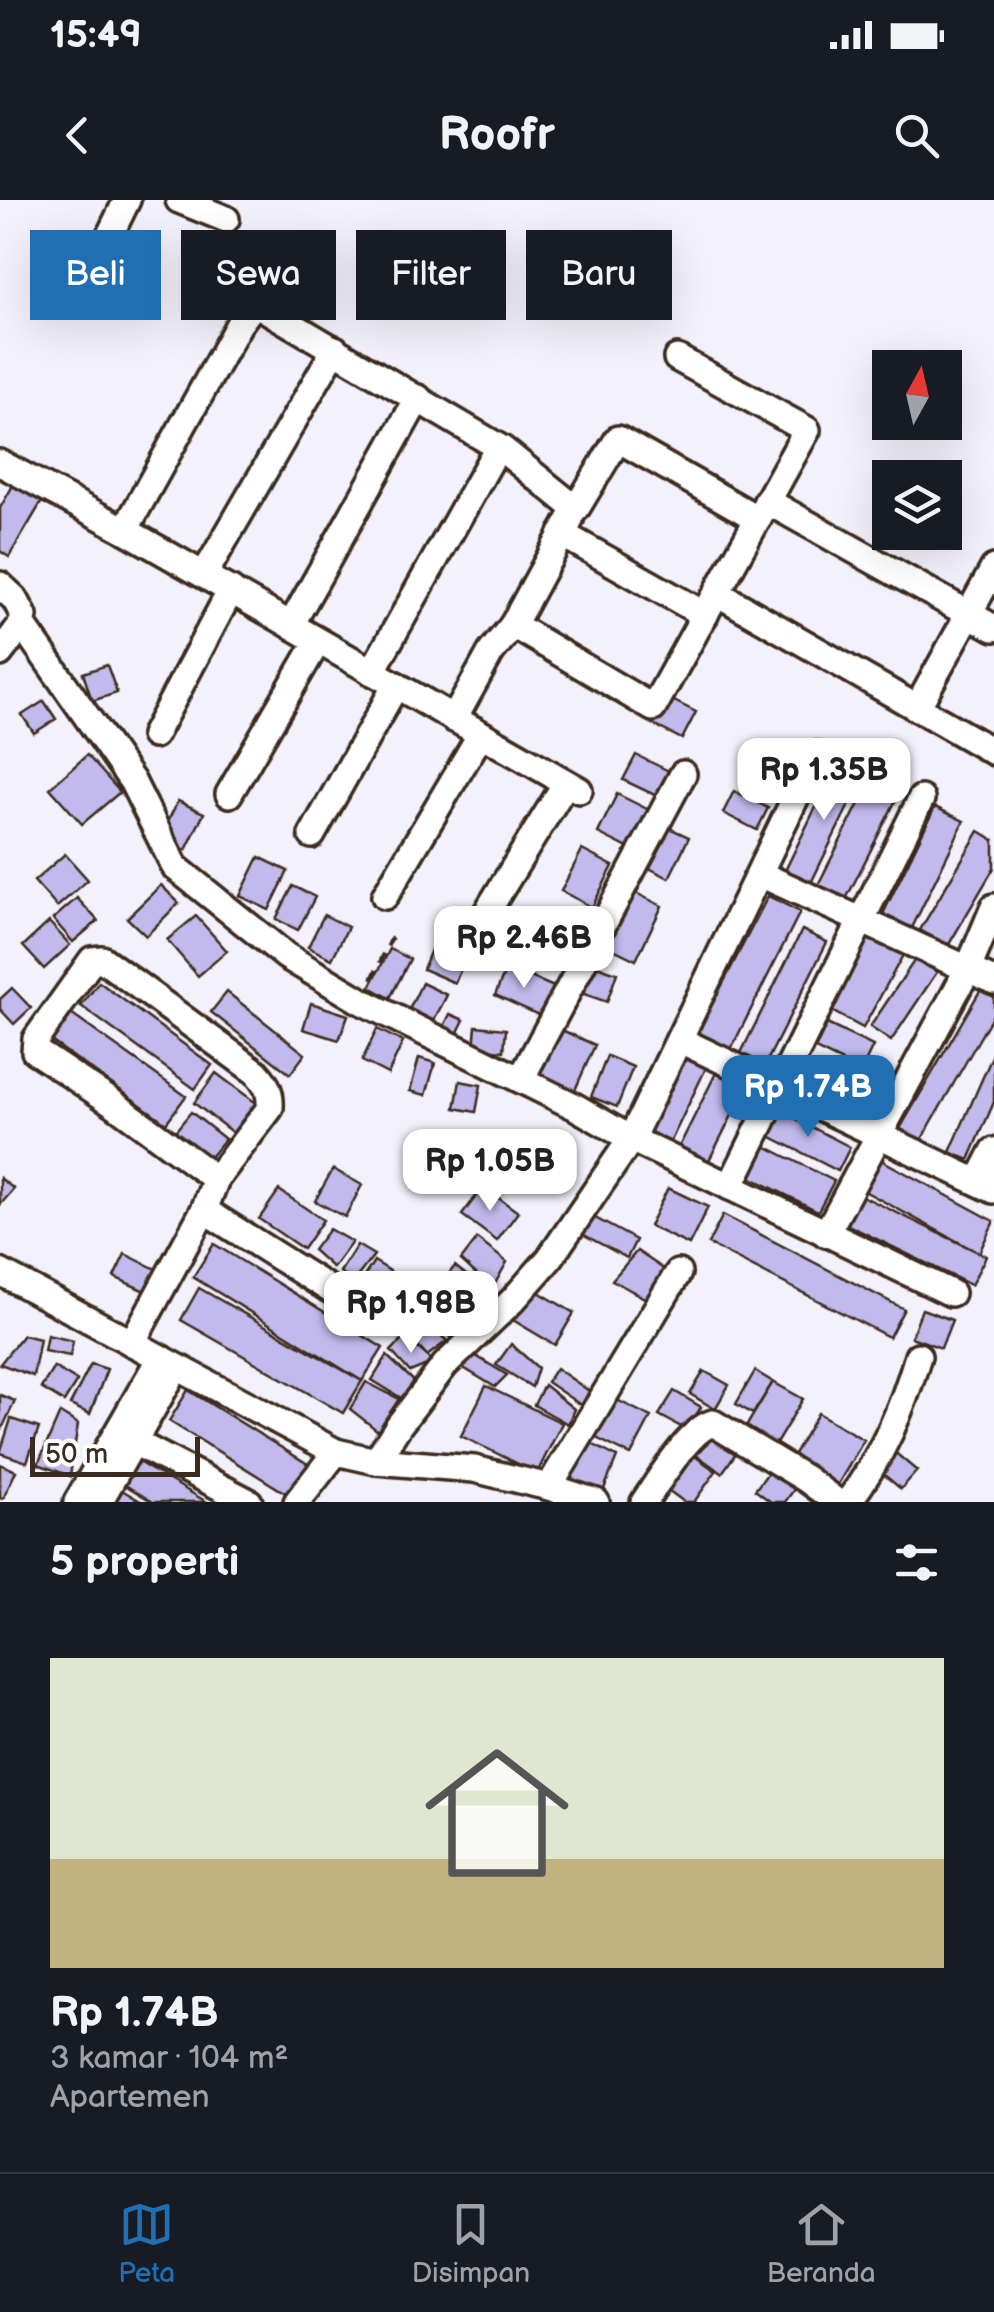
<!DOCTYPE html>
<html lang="id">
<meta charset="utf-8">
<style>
body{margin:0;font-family:"Balsamiq Sans",sans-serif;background:#242831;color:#f1f3f6;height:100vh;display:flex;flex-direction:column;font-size:38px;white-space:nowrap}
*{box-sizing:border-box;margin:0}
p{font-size:32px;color:#9ea1a6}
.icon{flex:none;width:55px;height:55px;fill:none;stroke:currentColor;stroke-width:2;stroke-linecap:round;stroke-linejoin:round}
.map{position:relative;height:1302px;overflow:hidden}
.side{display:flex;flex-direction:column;background:#171b24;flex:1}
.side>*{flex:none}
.top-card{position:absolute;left:30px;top:30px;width:935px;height:90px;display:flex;gap:20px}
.needle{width:65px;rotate:8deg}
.buttons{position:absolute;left:872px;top:150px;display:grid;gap:20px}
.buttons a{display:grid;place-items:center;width:90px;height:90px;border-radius:0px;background:#171b24;box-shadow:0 10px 40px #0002;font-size:50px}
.scale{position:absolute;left:30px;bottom:25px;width:170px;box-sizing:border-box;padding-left:10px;border:5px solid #3b2a1e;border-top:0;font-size:28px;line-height:35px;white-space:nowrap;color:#3b2a1e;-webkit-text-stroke:8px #fff;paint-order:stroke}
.price{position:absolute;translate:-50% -85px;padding:0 22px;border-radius:20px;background:#fff;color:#222;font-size:32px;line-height:65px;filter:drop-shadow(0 2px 5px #0008)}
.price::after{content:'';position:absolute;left:50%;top:60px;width:30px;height:22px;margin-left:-15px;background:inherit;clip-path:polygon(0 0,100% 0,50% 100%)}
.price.selected{background:#1f6fb2;color:#fff}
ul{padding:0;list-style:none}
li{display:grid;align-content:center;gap:20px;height:530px;padding:0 50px}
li+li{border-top:2px solid #363941}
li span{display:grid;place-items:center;height:310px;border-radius:0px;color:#555}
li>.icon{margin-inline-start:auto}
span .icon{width:180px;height:180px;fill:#fffc;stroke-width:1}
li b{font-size:42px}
h2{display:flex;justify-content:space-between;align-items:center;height:120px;padding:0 50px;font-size:42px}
.pill{padding:0 35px;border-radius:0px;background:#171b24;box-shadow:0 10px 40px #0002;font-size:35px;line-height:90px}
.pill.selected{background:#1f6fb2;color:#fff}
.status{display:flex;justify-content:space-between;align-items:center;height:70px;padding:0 50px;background:#171b24;direction:ltr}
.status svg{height:28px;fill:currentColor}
header{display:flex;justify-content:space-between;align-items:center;height:130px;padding:0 50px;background:#171b24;font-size:45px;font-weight:800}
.menu{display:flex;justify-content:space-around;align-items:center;height:140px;border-top:2px solid #363941;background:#171b24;font-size:28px;color:#9ea1a6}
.menu a{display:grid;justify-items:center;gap:5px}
.menu .selected{color:#1f6fb2}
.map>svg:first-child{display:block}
</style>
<div class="status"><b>15:49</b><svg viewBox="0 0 49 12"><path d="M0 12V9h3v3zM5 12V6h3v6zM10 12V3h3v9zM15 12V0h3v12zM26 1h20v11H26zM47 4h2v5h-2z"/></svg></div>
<header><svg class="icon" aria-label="back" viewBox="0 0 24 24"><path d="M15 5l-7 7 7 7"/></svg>Roofr<svg class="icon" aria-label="search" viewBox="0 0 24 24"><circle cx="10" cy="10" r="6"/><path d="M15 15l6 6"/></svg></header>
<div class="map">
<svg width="994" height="1302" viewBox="0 0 994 1302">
<rect width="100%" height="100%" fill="#f3f1fb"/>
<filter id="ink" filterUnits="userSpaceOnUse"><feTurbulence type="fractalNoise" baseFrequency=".01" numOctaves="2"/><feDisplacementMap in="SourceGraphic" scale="20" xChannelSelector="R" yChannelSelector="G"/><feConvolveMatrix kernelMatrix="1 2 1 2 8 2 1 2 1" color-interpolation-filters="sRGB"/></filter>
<g filter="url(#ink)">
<g fill="#c2baec" stroke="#3b2a1e" stroke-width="2.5">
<path d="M15,282L44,298L9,357L0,351V308Z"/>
<path d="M107,465L117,493L92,501L83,473Z"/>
<path d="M666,497L696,512L682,539L652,524Z"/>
<path d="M44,501L56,519L34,533L22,515Z"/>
<path d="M87,555L120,592L82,624L50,588Z"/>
<path d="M636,555L673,573L661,598L623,580Z"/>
<path d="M839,559L865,572L809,687L783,675Z"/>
<path d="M873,576L901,590L845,701L817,687Z"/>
<path d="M734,591L768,608L757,630L723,613Z"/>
<path d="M617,594L649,610L630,649L598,633Z"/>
<path d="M178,601L204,613L186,650L160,637Z"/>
<path d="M935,607L964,621L911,730L882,716Z"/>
<path d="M665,626L689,637L669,678L645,666Z"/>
<path d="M979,631L994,640V668L948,746L920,730Z"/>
<path d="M582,650L613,666L592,707L561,691Z"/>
<path d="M65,654L88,680L57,707L34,681Z"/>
<path d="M259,657L288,671L269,710L240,696Z"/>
<path d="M161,685L179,703L146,736L127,718Z"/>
<path d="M293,686L315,697L298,730L276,719Z"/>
<path d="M626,688L662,706L636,760L599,742Z"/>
<path d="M768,696L800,712L730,851L697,834Z"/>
<path d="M77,698L98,721L73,742L53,719Z"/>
<path d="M545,713L576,728L558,766L527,751Z"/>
<path d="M324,715L348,727L332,759L308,747Z"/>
<path d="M196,716L227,751L198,776L167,740Z"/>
<path d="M49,722L70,745L44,769L23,746Z"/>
<path d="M802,730L827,742L764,867L740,855Z"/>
<path d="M869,736L903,755L863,828L828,809Z"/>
<path d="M390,749L410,759L390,798L370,787Z"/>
<path d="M431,750L463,764L455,783L423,769Z"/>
<path d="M916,758L937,772L891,841L870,827Z"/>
<path d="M591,764L617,773L607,802L581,793Z"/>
<path d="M507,767L554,787L541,816L495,795Z"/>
<path d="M99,782L212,865L195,889L81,806Z"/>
<path d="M422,783L447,795L430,828L406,816Z"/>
<path d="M12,788L31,808L14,824L0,809V799Z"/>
<path d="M981,789L994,797V813L919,944L898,932Z"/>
<path d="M227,792L305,854L290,874L211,812Z"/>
<path d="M311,803L348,815L339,840L303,829Z"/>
<path d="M71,814L186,896L166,923L51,841Z"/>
<path d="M450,814L464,820L457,834L443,828Z"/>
<path d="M827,824L873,846L861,871L815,849Z"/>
<path d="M476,826L506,829L504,851L474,848Z"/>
<path d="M555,827L595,845L575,890L535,873Z"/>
<path d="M377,829L403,842L388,874L362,861Z"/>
<path d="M994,852V902L969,960L950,952Z"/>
<path d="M607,856L633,867L617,907L591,897Z"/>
<path d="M681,856L706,868L667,949L642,936Z"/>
<path d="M419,858L435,863L426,895L410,891Z"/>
<path d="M216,873L256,903L233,933L194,903Z"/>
<path d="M716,873L746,888L705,968L676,953Z"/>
<path d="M460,881L481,885L476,912L455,908Z"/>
<path d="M779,910L850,947L838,971L766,934Z"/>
<path d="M191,912L225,939L205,963L172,935Z"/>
<path d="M761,944L834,981L818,1011L746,975Z"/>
<path d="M874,956L994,1021L979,1053L857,987Z"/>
<path d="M333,969L362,985L345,1017L315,1001Z"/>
<path d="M0,978L14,989L0,1005Z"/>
<path d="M483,987L518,1012L497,1041L462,1015Z"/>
<path d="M668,988L708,1007L689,1045L649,1026Z"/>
<path d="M279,990L323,1020L303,1049L259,1019Z"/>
<path d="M854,992L986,1056L971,1085L840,1021Z"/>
<path d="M584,1012L636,1040L627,1058L575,1030Z"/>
<path d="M723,1015L904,1109L889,1137L708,1044Z"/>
<path d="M329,1029L352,1042L333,1068L313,1050Z"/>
<path d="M477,1039L507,1062L492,1089L461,1060Z"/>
<path d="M214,1044L383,1148L362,1181L193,1077Z"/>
<path d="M357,1045L374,1055L353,1082L340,1072Z"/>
<path d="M637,1051L665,1070L650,1101L612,1080Z"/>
<path d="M125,1054L158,1070L147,1092L114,1077Z"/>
<path d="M374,1061L390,1071L375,1099L358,1086Z"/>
<path d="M455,1066L486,1091L470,1112L438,1087Z"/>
<path d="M398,1077L423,1095L404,1119L380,1102Z"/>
<path d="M199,1088L362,1181L343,1213L181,1120Z"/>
<path d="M532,1088L574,1113L555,1145L513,1120Z"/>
<path d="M437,1094L466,1119L451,1137L428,1115Z"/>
<path d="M922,1109L952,1120L941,1148L911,1137Z"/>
<path d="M422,1118L447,1141L427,1156L407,1135Z"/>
<path d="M23,1135L40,1139L33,1176L0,1164Z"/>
<path d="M47,1135L73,1141L70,1156L44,1151Z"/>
<path d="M405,1137L434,1162L410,1172L391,1151Z"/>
<path d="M511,1144L538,1168L532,1187L496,1165Z"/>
<path d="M471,1153L507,1175L495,1187L462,1167Z"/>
<path d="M387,1156L417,1184L406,1201L372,1180Z"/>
<path d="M91,1164L107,1169L90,1214L70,1205Z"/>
<path d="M54,1167L77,1181L64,1202L41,1188Z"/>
<path d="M556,1168L589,1191L582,1206L547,1182Z"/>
<path d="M704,1171L729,1185L715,1209L690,1194Z"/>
<path d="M755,1171L773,1182L753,1214L736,1204Z"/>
<path d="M366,1182L399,1199L378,1231L350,1209Z"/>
<path d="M773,1182L803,1199L774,1247L744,1230Z"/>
<path d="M544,1185L574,1209L568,1224L534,1205Z"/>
<path d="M486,1186L562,1223L537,1273L461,1236Z"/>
<path d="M188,1190L311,1266L292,1297L169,1221Z"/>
<path d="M674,1191L701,1207L687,1230L659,1215Z"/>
<path d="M0,1195L15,1201L0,1233Z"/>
<path d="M607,1195L651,1217L631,1255L588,1234Z"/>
<path d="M60,1213L78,1224L70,1276L38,1264Z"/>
<path d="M818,1213L864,1240L837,1286L791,1259Z"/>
<path d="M11,1219L39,1228L27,1262L0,1253Z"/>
<path d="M710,1235L736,1253L722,1273L696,1255Z"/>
<path d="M586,1241L617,1257L602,1294L567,1277Z"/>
<path d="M892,1250L917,1271L901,1289L876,1268Z"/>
<path d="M693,1255L716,1271L694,1302H684L668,1290Z"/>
<path d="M138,1262L207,1302H153L125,1285Z"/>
<path d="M0,1264L16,1271L3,1299L0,1298Z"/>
<path d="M773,1266L798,1284L785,1302H771L755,1290Z"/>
<path d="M122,1290L142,1302H115Z"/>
</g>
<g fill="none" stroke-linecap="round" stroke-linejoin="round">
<g stroke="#3b2a1e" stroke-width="32">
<g id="minor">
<path d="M179,0L226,19"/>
<path d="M97,61L127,0"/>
<path d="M0,263L125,330L579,590"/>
<path d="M767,301L994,428"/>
<path d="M125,330L239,124L255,103L502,249L576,309L618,239L758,319"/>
<path d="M562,334L705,415"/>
<path d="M204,375L335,149"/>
<path d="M0,385L15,399L24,416L22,424L132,581L175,667L286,756L361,801L574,906L631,939L951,1093"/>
<path d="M717,393L994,552"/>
<path d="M291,425L418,198"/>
<path d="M513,425L570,320"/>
<path d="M0,453L22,424"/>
<path d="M372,472L498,247"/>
<path d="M917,508L994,368"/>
<path d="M454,519L491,452L513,425L653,508L807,230L677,158"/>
<path d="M154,535L231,390"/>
<path d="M229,594L318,441"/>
<path d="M312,635L396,485"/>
<path d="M760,674L994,781"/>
<path d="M385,696L481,534"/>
<path d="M466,746L566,583"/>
<path d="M680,840L994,990"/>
<path d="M521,879L683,574"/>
<path d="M978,982L994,951"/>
<path d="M730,987L921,599"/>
<path d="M204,1010L372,1116"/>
<path d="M826,1034L968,769L994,707"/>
<path d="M0,1072L336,1252L376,1261"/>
<path d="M132,1143L204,1010L216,979L270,908C271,892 267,884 256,872L102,759L92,760L36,839L35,851L113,903L216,979"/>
<path d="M134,1242L249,1302"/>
<path d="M549,1287L678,1073"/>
<path d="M77,1302L159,1160"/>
<path d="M99,1302L176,1168"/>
<path d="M297,1302L336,1252"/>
<path d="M596,1302L549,1287L474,1269L376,1261L399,1225L445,1165L513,1100L550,1058L631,939L816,555"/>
<path d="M644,1302C659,1281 689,1229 713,1223L806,1279L837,1302"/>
<path d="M848,1302C882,1257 902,1210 918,1156"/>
</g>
</g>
<path stroke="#3b2a1e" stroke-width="4" stroke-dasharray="10 8" stroke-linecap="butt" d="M372,779L392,737"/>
<use href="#minor" stroke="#fff" stroke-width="25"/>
</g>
</g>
</svg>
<div class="buttons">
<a><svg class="needle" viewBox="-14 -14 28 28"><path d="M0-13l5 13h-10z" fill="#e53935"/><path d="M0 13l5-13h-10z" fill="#9ea1a6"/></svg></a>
<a><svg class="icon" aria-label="layers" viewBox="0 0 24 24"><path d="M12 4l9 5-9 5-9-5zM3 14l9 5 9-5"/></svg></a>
</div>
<div class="scale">50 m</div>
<b class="price" style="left:824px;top:623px">Rp 1.35B</b>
<b class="price" style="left:524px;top:791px">Rp 2.46B</b>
<b class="price selected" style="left:808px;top:940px">Rp 1.74B</b>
<b class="price" style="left:490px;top:1014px">Rp 1.05B</b>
<b class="price" style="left:411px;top:1156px">Rp 1.98B</b>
<div class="top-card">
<a class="pill selected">Beli</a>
<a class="pill">Sewa</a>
<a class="pill">Filter</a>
<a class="pill">Baru</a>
</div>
</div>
<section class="side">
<h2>5 properti<svg class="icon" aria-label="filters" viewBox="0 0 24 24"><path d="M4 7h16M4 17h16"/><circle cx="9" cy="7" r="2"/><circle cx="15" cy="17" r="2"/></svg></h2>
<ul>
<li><span style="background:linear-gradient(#dfe7d0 65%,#c2b280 0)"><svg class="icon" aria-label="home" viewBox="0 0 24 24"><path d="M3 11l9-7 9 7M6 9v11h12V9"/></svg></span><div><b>Rp 1.74B</b><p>3 kamar · 104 m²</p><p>Apartemen</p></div></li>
</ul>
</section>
<nav class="menu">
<a class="selected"><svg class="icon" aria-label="map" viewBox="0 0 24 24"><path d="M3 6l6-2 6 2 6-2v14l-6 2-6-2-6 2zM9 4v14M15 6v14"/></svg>Peta</a>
<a><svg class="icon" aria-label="saved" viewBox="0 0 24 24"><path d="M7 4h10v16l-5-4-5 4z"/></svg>Disimpan</a>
<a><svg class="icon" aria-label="home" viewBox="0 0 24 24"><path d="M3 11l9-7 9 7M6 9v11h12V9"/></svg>Beranda</a>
</nav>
